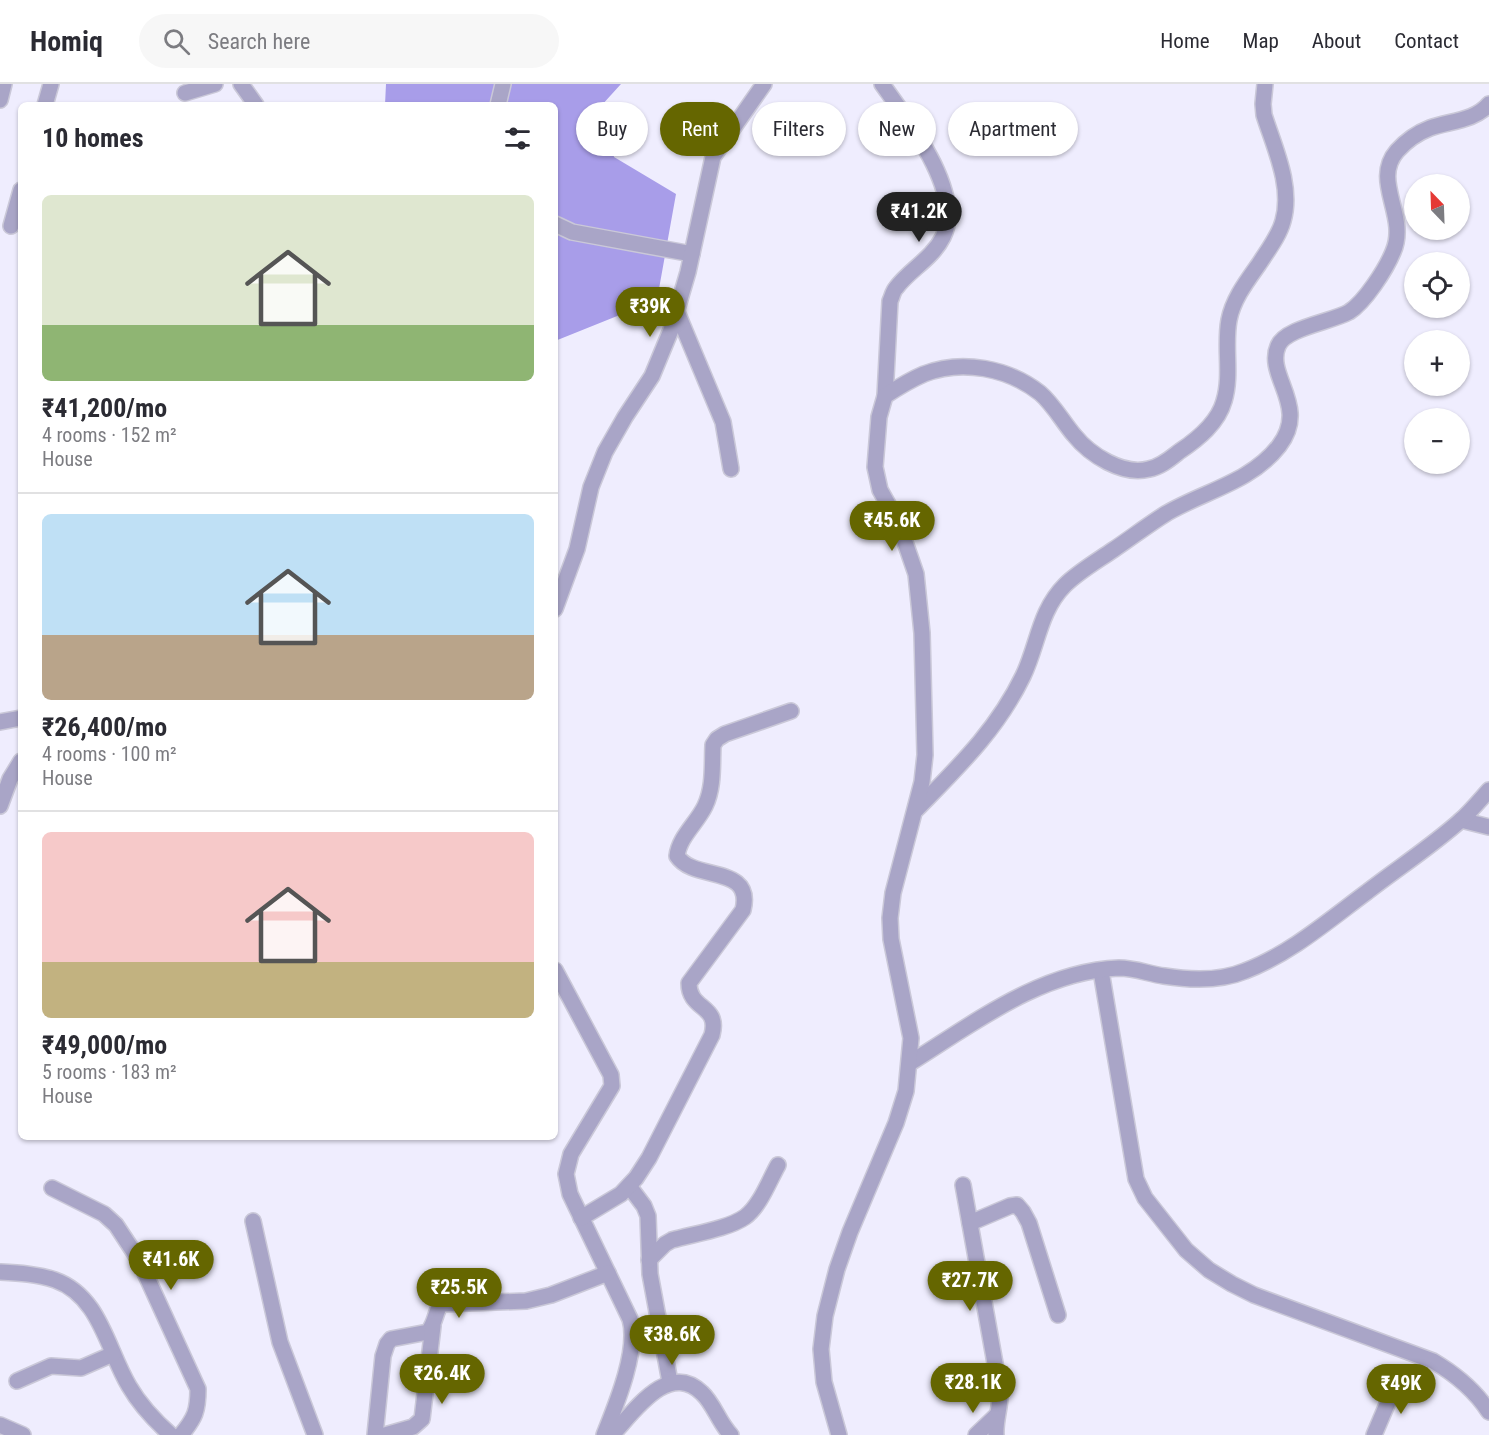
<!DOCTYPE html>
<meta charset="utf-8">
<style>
body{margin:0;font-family:"Roboto Condensed",sans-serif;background:#f7f7f7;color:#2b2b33;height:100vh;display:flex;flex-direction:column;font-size:22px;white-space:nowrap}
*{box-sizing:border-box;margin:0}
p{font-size:20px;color:#7c7c81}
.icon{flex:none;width:33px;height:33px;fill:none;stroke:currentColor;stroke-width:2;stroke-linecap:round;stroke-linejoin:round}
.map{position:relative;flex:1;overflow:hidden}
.sheet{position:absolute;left:18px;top:18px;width:540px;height:1038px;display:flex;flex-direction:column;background:#fff;border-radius:9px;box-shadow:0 2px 4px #0004}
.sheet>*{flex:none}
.top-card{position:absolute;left:576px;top:18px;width:570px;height:54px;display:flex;gap:12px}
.needle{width:39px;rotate:337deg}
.buttons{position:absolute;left:1404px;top:90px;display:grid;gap:12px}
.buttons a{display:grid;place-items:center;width:66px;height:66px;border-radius:50%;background:#fff;box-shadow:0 2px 4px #0004;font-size:30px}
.price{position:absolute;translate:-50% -51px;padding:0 14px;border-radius:21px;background:#656600;color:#fff;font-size:20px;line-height:39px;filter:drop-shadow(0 2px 3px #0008)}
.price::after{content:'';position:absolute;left:50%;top:36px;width:18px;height:14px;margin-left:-9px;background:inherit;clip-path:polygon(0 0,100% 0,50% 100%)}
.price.on{background:#222;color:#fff}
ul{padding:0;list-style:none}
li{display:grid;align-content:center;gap:12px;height:318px;padding:0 24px}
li+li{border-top:2px solid #e1e1e2}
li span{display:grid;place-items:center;height:186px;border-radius:9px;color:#555}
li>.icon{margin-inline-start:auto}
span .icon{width:108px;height:108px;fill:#fffc;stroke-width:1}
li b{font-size:26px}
h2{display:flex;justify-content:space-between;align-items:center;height:72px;padding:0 24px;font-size:26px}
.tag{padding:0 21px;border-radius:27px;background:#fff;box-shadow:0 2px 4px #0004;font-size:21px;line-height:54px}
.tag.on{background:#656600;color:#fff}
header{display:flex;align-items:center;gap:36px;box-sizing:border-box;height:84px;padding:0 30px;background:#fff;border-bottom:2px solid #e1e1e2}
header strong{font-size:28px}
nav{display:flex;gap:33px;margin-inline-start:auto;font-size:21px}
.search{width:420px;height:54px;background:#f7f7f7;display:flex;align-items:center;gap:15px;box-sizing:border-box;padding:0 21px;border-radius:33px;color:#7c7c81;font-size:22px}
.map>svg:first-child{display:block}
</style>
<header>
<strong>Homiq</strong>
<div class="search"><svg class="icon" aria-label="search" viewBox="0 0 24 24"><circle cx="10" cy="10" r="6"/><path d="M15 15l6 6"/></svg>Search here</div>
<nav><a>Home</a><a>Map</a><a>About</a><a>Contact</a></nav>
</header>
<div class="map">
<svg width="1489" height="1351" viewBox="0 0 1489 1351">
<rect width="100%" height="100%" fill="#efedfe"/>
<path fill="#a89de9" d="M386,0H621L601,22L614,73L676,110L657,216L555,257V21H385Z"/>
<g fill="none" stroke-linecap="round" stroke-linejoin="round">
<g stroke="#cac8d8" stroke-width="18">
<g id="minor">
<path d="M241,0L256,21"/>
<path d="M882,0C907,35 965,109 943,153C932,175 909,186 896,204C893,207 892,213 890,217L885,312"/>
<path d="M185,9L215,0"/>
<path d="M0,16L4,0"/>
<path d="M45,21L51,0"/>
<path d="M498,21L503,0"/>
<path d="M555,140L572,148L692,170"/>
<path d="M11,142L21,106"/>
<path d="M677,228L723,338L731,385"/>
<path d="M555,525L577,465L591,403L605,368L625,333L652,292L671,246L688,188L713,73L764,0"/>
<path d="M0,638L21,634"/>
<path d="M0,722L10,695L21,677"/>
<path d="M917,725C958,683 997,646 1023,592C1038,561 1039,527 1065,501C1078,488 1097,477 1113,466C1131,454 1149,440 1167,429C1205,407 1251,398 1279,362C1310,322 1265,292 1278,262C1285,244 1331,238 1349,228C1365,218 1386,185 1393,168C1409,132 1371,97 1397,67C1406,57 1417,49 1430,44C1449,37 1475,37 1489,20"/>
<path d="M1461,736L1489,743"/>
<path d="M555,886L611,991L612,1002L571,1070L566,1090L570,1110L630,1235C639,1266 616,1321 604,1351"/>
<path d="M1101,887L1136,1095L1145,1114L1186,1166L1209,1186L1232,1200L1254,1211L1433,1277C1455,1290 1475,1306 1489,1328"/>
<path d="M910,979C974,939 1041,887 1119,884C1135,884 1149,890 1164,892C1189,896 1221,897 1245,887C1290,870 1329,836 1367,808C1398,784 1432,762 1461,736C1471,727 1480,716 1489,706"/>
<path d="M963,1101L1000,1307C1001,1322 995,1336 996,1351"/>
<path d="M629,1102L644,1122L648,1132L650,1190L670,1298"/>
<path d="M52,1104L104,1130L116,1141L139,1176L198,1305C198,1327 195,1334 181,1351"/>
<path d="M581,1134L621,1110L636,1094L649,1074L712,951C720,920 689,927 689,899L743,826C754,780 694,798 677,772C679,753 697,739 705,722C714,703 712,682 713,661L717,655L725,650L791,627"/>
<path d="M253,1137L280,1258L315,1351"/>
<path d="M970,1139L1010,1122L1017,1121L1023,1128L1029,1139L1058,1231"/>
<path d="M649,1176L665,1160L672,1156C693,1150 728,1145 745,1133C760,1122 769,1097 778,1081"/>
<path d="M0,1188C18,1189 37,1190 55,1196C100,1212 107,1265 129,1302C140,1321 154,1336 171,1351"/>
<path d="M17,1297L51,1282L81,1284L113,1270"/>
<path d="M0,1341L23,1351"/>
<path d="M375,1351L383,1272L387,1260L391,1255L428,1248C436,1238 435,1228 441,1220L526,1217L551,1211L608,1189"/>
<path d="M385,1351L413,1343L422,1335L433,1242"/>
<path d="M612,1351C633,1329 668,1276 702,1309C714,1320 719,1339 731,1351"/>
<path d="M839,1351L824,1298L821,1265L825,1232L837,1185L850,1148L896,1039L906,1007L911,954L891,855L890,834L893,809L922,698L925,671L922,549L916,490L898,438L880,406L875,383L879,333L885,312C897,304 910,296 924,290C962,275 1008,284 1040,309C1053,320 1063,338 1074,351C1090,371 1123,392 1149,385C1161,383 1171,374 1180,367C1198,355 1218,339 1224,317C1232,291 1224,262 1229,236C1233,215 1247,197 1259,180C1268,166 1279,152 1283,137C1293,102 1274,63 1264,31L1263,20L1265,0"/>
<path d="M976,1351L997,1331"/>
<path d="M1374,1351L1397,1297"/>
</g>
</g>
<use href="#minor" stroke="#a9a5c7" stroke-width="15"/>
</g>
</svg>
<div class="buttons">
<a><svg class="needle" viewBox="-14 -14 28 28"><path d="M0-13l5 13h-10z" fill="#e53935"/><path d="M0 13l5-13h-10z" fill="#7c7c81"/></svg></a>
<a><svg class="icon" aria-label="locate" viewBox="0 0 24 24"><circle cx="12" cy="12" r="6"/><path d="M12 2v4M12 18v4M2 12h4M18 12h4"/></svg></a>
<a>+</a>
<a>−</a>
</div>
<b class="price on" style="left:919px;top:159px">₹41.2K</b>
<b class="price" style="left:650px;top:254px">₹39K</b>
<b class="price" style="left:892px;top:468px">₹45.6K</b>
<b class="price" style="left:171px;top:1207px">₹41.6K</b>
<b class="price" style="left:970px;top:1228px">₹27.7K</b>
<b class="price" style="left:459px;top:1235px">₹25.5K</b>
<b class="price" style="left:672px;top:1282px">₹38.6K</b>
<b class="price" style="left:442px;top:1321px">₹26.4K</b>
<b class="price" style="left:973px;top:1330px">₹28.1K</b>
<b class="price" style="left:1401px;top:1331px">₹49K</b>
<div class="top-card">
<a class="tag">Buy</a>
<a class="tag on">Rent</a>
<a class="tag">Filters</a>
<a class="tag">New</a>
<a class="tag">Apartment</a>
</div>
<section class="sheet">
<h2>10 homes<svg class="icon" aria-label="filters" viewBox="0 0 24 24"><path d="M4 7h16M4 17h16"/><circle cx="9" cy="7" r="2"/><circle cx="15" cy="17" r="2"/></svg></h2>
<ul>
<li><span style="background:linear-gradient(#dfe7d0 70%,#8fb573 0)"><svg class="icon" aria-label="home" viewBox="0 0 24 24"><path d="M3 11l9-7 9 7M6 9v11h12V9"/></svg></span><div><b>₹41,200/mo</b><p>4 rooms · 152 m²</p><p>House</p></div></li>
<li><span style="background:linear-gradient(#bfe0f5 65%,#b9a48a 0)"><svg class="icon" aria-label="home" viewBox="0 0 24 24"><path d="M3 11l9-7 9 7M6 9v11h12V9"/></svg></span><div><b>₹26,400/mo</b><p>4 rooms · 100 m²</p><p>House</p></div></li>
<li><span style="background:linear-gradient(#f6c9c9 70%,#c2b280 0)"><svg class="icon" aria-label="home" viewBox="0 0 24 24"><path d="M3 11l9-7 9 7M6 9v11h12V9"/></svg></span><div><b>₹49,000/mo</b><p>5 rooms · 183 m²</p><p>House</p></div></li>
</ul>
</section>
</div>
